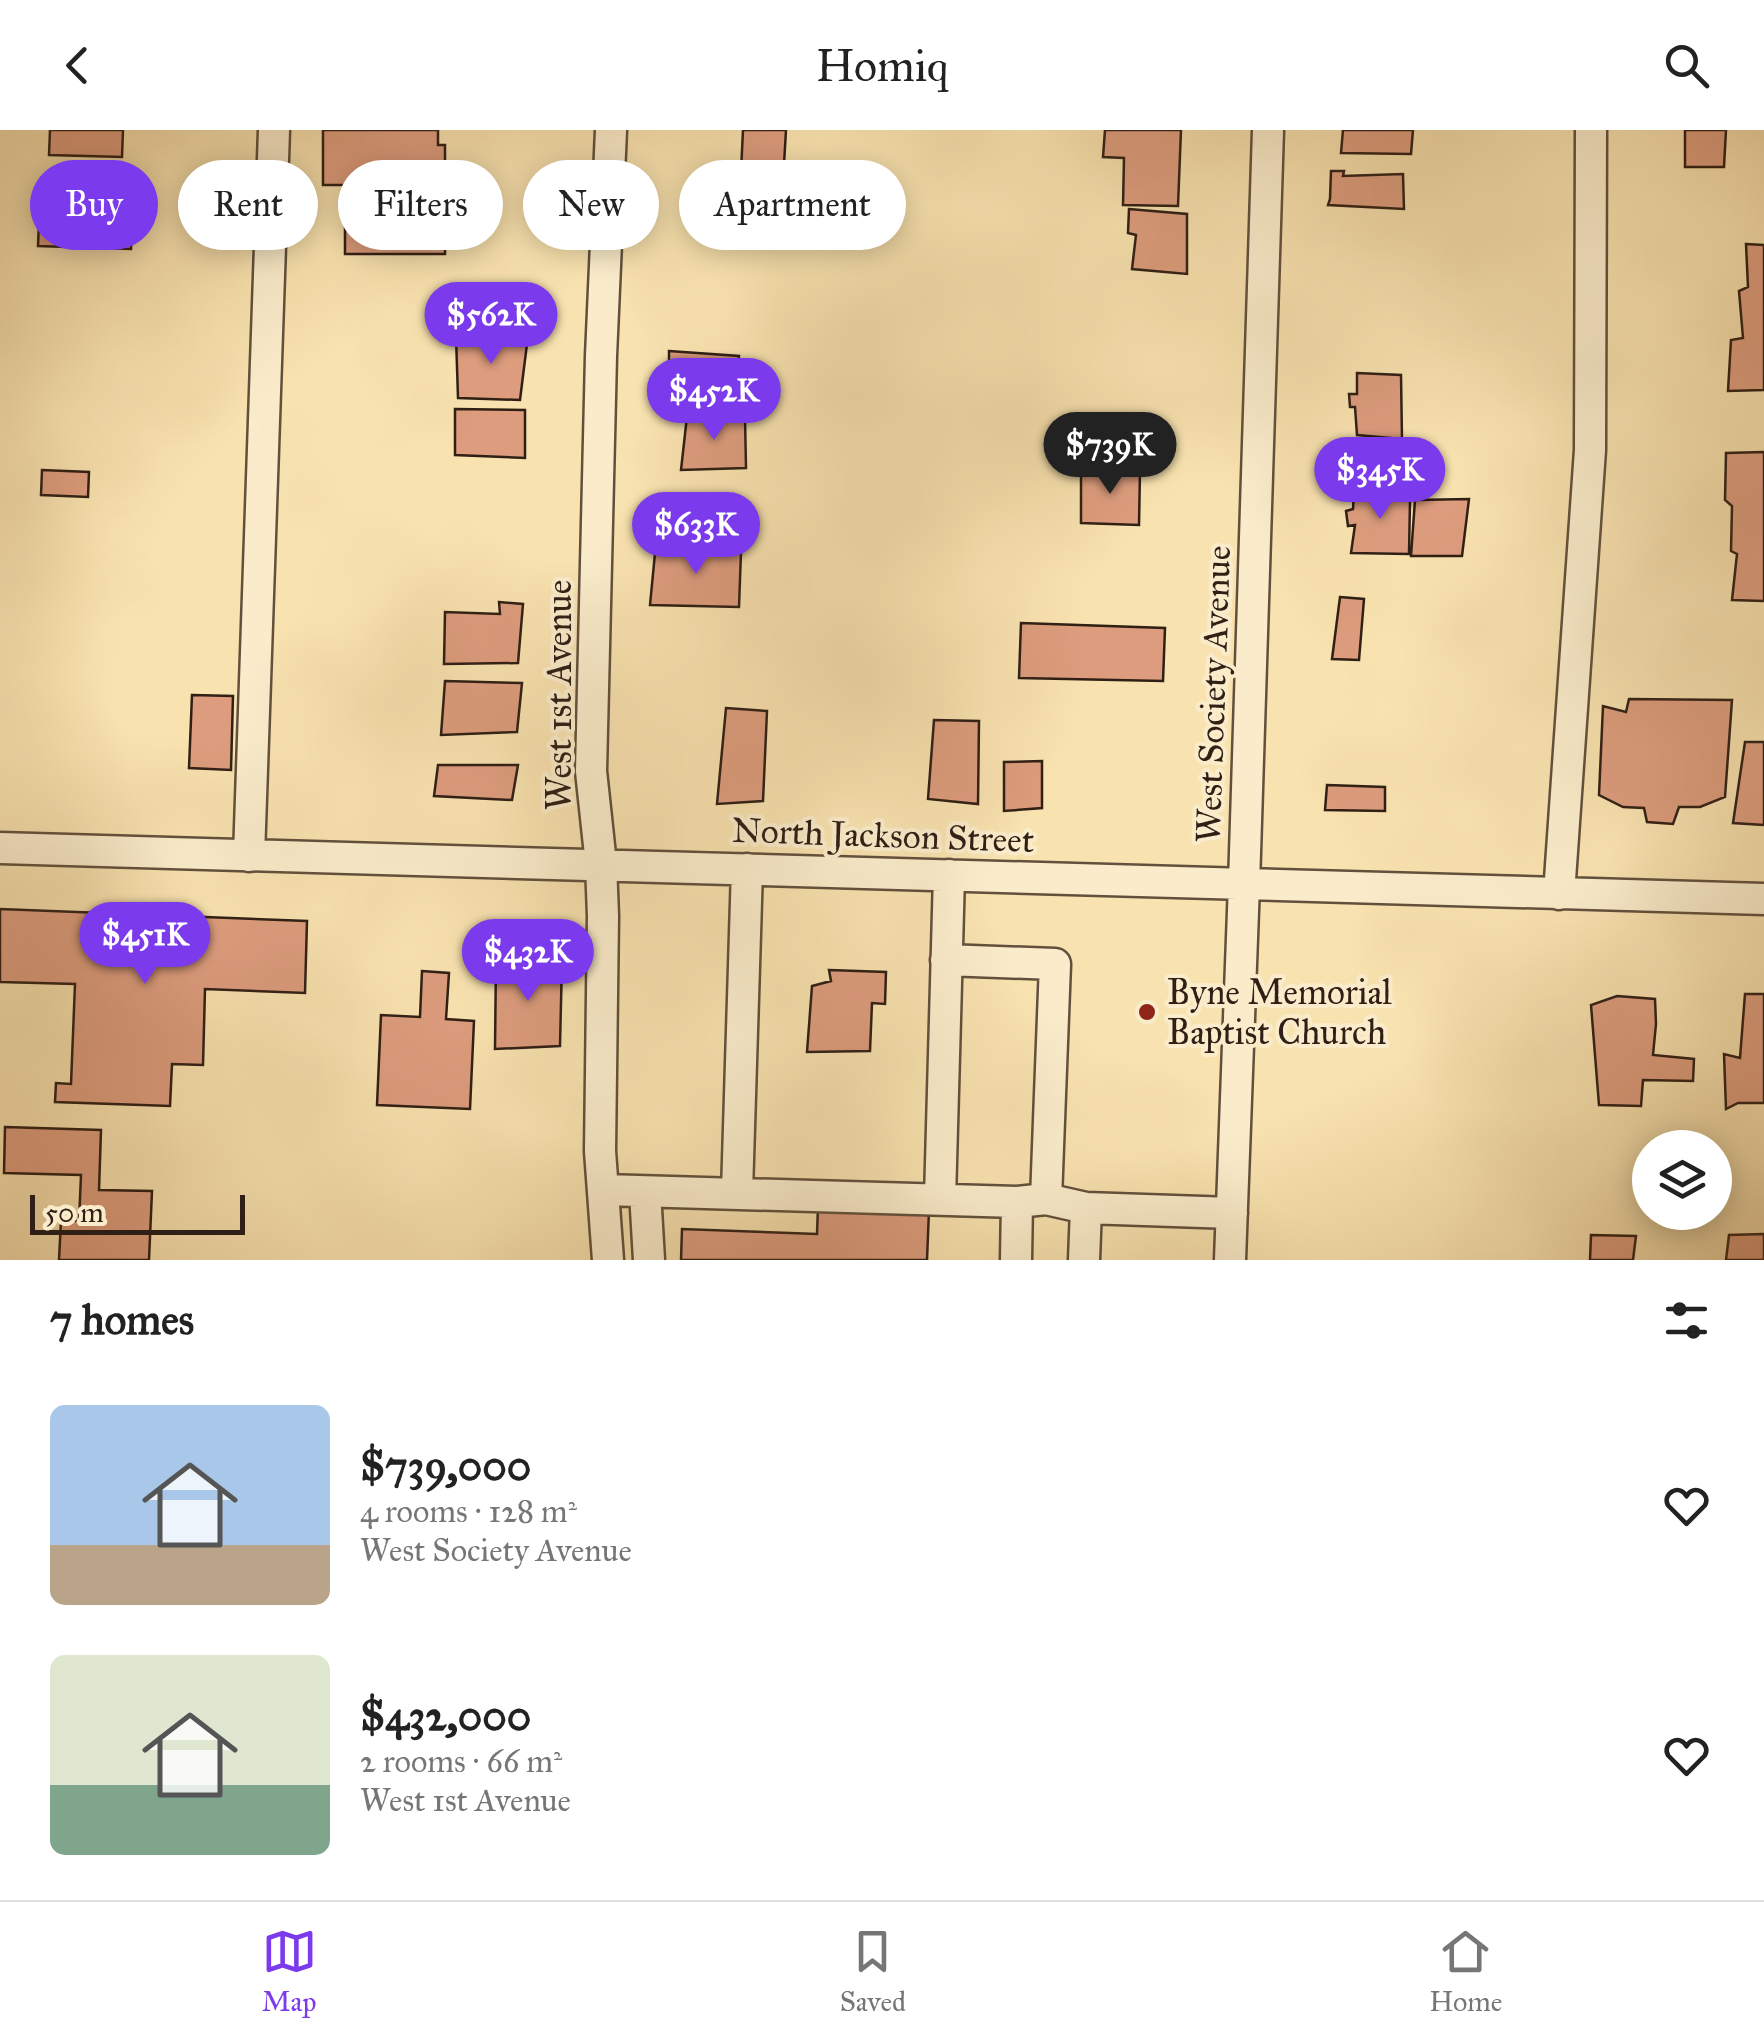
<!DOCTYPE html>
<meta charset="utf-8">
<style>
body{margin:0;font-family:"IM FELL Great Primer",serif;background:#f2f2f2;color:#222;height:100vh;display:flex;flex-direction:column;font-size:38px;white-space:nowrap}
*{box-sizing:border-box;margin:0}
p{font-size:32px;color:#767676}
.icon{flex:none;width:55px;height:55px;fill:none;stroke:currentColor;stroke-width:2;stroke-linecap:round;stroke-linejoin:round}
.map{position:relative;height:1130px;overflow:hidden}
.drawer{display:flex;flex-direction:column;background:#fff;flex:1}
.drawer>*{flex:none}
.guide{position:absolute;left:30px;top:30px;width:1000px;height:90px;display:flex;gap:20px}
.buttons{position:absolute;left:1632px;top:1000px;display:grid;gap:20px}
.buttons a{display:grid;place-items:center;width:100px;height:100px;border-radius:50%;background:#fff;box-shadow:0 5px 25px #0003;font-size:50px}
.scale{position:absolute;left:30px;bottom:25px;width:215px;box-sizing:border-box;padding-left:10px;border:5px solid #301f15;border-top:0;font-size:28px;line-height:35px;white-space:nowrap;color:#301f15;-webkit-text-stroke:8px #faeccb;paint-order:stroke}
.price{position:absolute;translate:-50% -85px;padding:0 22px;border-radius:35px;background:#7c3aed;color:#fff;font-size:32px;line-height:65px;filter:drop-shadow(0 2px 5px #0008)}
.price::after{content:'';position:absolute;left:50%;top:60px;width:30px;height:22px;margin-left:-15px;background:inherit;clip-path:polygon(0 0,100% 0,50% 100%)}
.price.active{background:#222;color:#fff}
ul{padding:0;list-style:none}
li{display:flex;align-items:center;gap:30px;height:250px;padding:0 50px}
li span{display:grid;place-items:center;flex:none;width:280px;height:200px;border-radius:15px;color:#555}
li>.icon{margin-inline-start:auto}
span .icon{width:120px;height:120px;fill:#fffc;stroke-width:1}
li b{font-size:42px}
h2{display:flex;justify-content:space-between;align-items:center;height:120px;padding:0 50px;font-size:42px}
.pill{padding:0 35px;border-radius:45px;background:#fff;box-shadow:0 5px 25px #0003;font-size:35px;line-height:90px}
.pill.active{background:#7c3aed;color:#fff}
header{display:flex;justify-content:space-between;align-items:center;height:130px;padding:0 50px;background:#fff;font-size:45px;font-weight:600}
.dock{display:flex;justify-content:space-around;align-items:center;height:140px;border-top:2px solid #e0e0e0;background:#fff;font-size:28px;color:#767676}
.dock a{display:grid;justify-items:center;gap:5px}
.dock .active{color:#7c3aed}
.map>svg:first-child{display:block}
.building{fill:#dc9c7d;stroke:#301f15;stroke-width:2.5}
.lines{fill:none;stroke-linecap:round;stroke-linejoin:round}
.minor-casing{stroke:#62503c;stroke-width:35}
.minor{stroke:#faeccb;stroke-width:30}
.poi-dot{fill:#8f2418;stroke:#faeccb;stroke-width:4}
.labels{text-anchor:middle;stroke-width:8;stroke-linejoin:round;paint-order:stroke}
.street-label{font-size:35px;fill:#301f15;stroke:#faeccb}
.poi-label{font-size:35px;fill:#301f15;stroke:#faeccb;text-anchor:start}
</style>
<header><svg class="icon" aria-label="back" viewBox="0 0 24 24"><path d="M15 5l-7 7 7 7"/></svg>Homiq<svg class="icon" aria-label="search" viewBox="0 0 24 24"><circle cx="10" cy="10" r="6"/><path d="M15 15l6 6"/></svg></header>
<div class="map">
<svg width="1764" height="1130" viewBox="0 0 1764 1130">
<rect width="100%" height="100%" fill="#f8e2af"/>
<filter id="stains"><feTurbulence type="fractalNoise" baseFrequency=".002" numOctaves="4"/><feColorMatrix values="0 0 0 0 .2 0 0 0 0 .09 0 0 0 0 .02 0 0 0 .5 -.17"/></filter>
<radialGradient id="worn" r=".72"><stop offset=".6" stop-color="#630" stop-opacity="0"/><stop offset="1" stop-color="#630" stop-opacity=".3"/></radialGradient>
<!-- building -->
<path class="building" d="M50,0H123L122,27L49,25Z
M323,0H438V15H445V124H345V55H323Z
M743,0H786L781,86L739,83Z
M1105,0H1181L1178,76L1123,75L1124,28L1103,27Z
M1343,0H1413L1411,24L1341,23Z
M1685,0H1726L1724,37H1685Z
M1331,41H1344L1343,46L1403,44L1404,79L1328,75L1330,69Z
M40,68L133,71L131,119L38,116Z
M1129,79L1187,84V144L1132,139L1136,105L1128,103Z
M1746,114L1764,115V260L1728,261L1731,210L1743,208L1739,161L1748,157Z
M456,206H528L520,270L458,268Z
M669,221L739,226L736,259L669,257Z
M1357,243L1401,245L1402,309L1357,305L1355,277H1350L1349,264H1357Z
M455,279L525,280V328L455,325Z
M687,286L745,287L746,338L681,340Z
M1764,322V471L1732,470L1737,424L1731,421L1732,376L1725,370L1726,323Z
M42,340L89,342L88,367L41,365Z
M1081,341H1140L1139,395L1081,393Z
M1354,360L1403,361V368L1410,371L1409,424L1351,423L1355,395L1348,396L1346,381L1353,379Z
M1469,369L1462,426H1411L1415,370Z
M656,413L741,422L739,477L650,475Z
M1340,467L1364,469L1359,530L1332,529Z
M499,472L523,474L518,533L444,534L445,482L500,484Z
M1021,493L1165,498L1163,551L1019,548Z
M445,551L522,553L517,602L441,605Z
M192,565L233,566L231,640L189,638Z
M1629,569L1732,570L1725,667L1700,677H1679L1673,694L1647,692L1644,678L1623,677L1599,665L1603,576L1626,582Z
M726,578L767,581L763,671L717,674Z
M934,590L979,591L978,674L928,669Z
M1745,612H1764V695L1733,693Z
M1042,631V678L1004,681V632Z
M438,635H518L512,670L434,666Z
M1327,655L1385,657V681L1325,680Z
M0,779L307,791L305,863L205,859L203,935L172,934L170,976L55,972L56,953L71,954L75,854L0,852Z
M562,830L560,916L495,919L496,831Z
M829,840L886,842L885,874L872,873L870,921L807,922L812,856L831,851Z
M422,841L449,843L446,889L474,891L470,979L377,975L381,885L420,887Z
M1745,864H1764V973H1738L1726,979L1724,924L1740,928Z
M1617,866L1655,869L1656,894L1653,925L1694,929L1693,951L1643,950L1641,976L1599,975L1591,875Z
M5,997L101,1000L99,1060L152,1061L149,1130H59L61,1090L79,1091L81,1045L4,1043Z
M818,1076L929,1080L927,1130H681L682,1099L817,1104Z
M1764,1104V1130H1726L1729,1105Z
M1591,1105L1636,1106L1633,1130H1590Z"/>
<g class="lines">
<defs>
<path id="minor" d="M0,718L1764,769
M249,726L274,0
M1559,764L1590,320L1591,0
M946,830L1055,834L1046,1069
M604,1060L1017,1072L1046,1069L1086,1078L1232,1083
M645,1062L649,1130
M737,1062L747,739
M940,1069L949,745
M608,1130L600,1021L603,786L601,734L591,641L601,226L611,0
M1016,1130L1017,1072
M1084,1130L1086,1078
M1230,1130L1244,754L1268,0"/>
</defs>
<!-- minor casing -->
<use href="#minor" class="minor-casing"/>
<!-- minor -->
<use href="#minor" class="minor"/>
</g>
<!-- markers -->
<circle class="poi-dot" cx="1147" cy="882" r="10"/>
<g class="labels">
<!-- street labels -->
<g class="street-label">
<text transform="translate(1213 564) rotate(-88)" y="12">West Society Avenue</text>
<text transform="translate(559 565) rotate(-90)" y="12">West 1st Avenue</text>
<text transform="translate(883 705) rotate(2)" y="12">North Jackson Street</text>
</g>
<!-- poi labels -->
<g class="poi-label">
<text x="1167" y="874">Byne Memorial<tspan x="1167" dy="40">Baptist Church</tspan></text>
</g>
</g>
<rect width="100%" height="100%" filter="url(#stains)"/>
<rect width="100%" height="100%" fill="url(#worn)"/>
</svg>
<div class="buttons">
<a><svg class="icon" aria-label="layers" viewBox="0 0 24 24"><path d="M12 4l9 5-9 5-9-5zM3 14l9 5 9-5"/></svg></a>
</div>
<div class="scale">50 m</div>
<b class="price" style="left:491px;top:237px">$562K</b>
<b class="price" style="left:714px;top:313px">$452K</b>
<b class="price active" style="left:1110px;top:367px">$739K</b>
<b class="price" style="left:1380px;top:392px">$345K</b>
<b class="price" style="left:696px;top:447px">$633K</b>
<b class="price" style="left:145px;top:857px">$451K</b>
<b class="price" style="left:528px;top:874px">$432K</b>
<div class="guide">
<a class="pill active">Buy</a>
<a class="pill">Rent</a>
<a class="pill">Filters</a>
<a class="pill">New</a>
<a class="pill">Apartment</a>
</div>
</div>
<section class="drawer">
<h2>7 homes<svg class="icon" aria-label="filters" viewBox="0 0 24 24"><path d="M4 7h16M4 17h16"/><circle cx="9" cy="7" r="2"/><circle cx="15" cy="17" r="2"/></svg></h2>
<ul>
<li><span style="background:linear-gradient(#a9c7e8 70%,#b9a48a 0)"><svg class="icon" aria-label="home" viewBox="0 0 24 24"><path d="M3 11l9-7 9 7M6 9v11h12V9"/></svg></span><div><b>$739,000</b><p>4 rooms · 128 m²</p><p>West Society Avenue</p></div><svg class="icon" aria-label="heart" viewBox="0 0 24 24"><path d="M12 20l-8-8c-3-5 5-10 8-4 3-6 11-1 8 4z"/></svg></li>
<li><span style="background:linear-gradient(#dfe7d0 65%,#7fa58c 0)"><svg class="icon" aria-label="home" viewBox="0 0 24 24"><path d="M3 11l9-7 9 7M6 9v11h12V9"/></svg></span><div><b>$432,000</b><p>2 rooms · 66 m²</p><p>West 1st Avenue</p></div><svg class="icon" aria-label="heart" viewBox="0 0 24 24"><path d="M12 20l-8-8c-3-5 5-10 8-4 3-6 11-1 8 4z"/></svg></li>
</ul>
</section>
<nav class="dock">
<a class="active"><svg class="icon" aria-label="map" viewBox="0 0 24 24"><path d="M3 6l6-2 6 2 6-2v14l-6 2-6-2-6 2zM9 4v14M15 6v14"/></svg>Map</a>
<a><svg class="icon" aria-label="saved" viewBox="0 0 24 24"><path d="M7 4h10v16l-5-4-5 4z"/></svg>Saved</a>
<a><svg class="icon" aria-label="home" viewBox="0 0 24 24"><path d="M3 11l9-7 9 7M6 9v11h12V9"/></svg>Home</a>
</nav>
